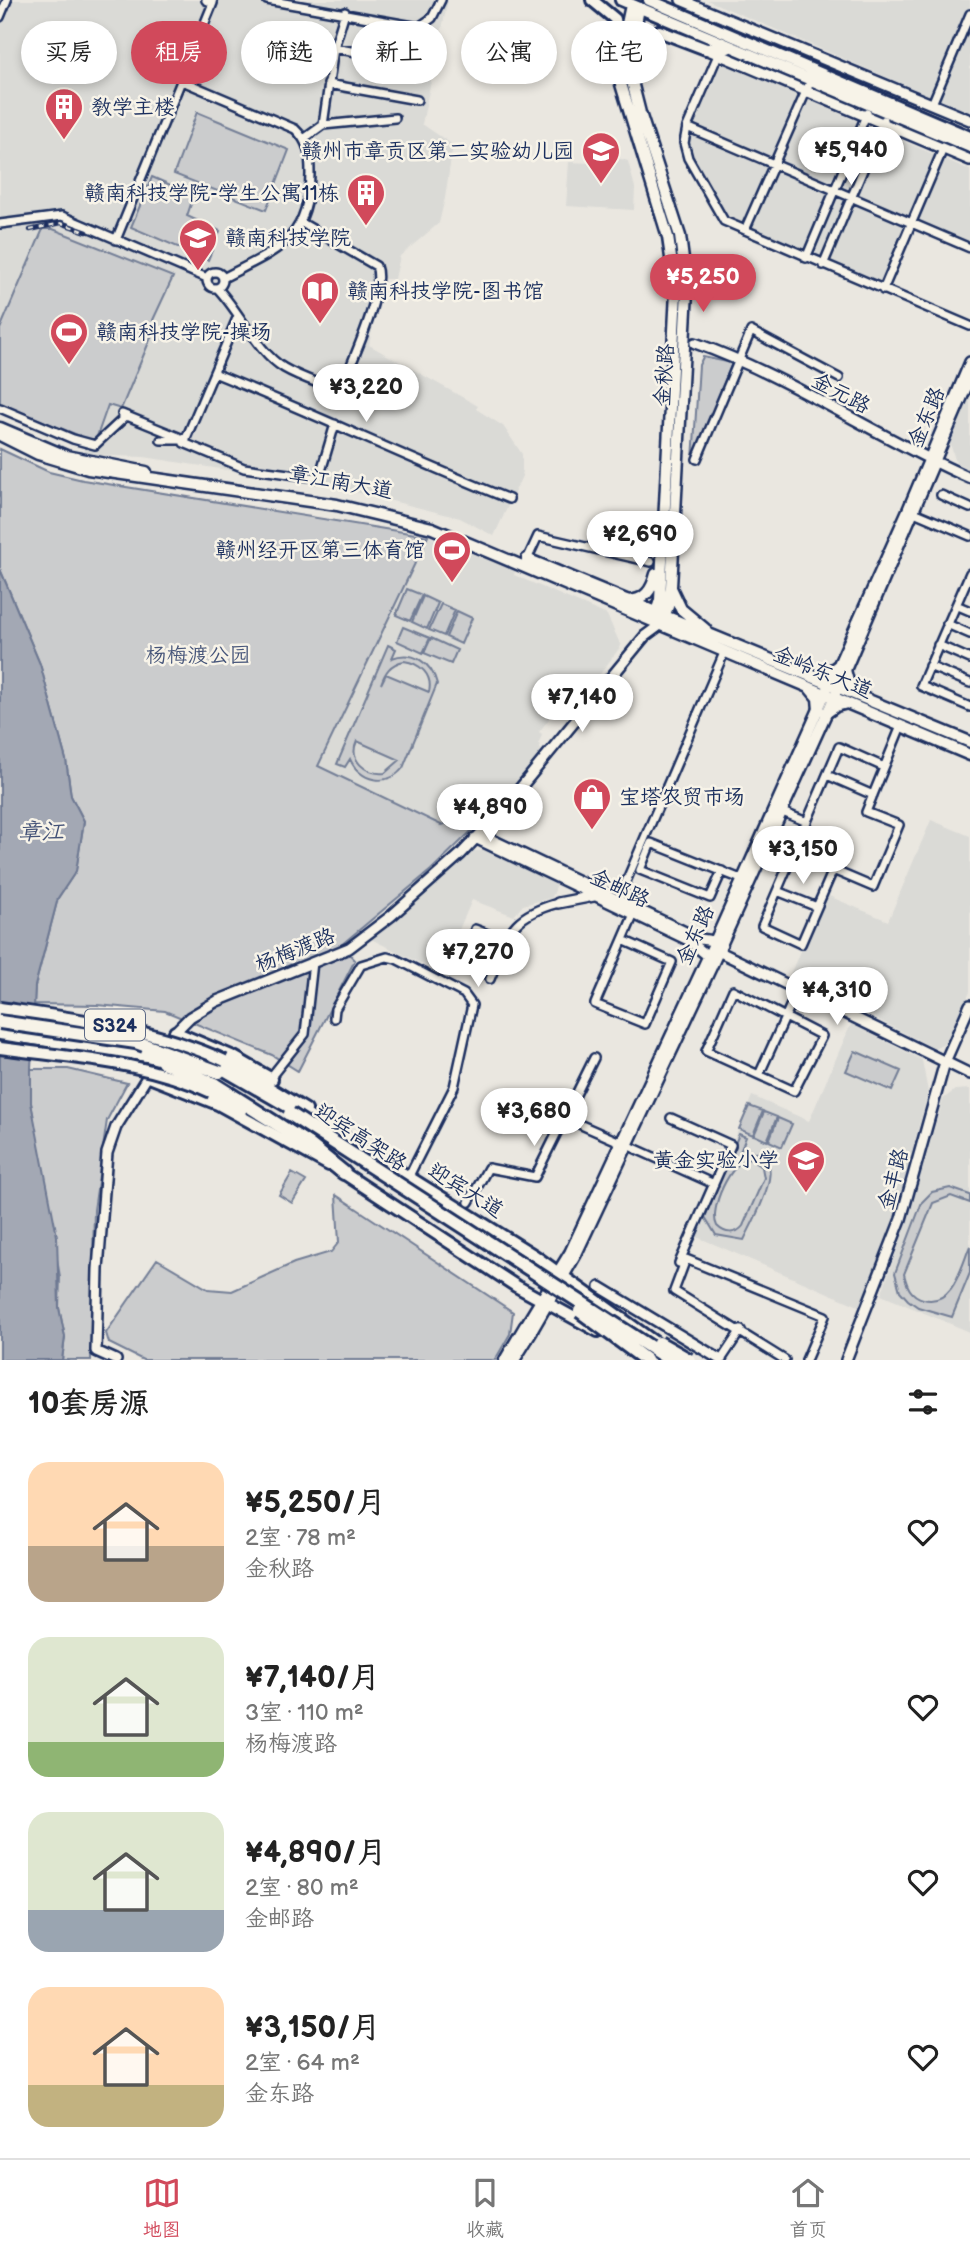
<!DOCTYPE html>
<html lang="zh">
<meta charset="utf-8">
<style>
body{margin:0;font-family:"Balsamiq Sans","LXGW WenKai TC",sans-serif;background:#f6f6f6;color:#222;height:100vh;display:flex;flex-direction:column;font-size:26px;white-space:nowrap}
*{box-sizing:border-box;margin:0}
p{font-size:23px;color:#767676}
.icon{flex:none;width:38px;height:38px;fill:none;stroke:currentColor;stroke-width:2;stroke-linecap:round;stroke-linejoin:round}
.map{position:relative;height:1360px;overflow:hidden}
.side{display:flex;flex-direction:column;background:#fff;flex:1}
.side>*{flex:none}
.top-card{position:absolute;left:21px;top:21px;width:929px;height:63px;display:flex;gap:14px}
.price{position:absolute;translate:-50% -60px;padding:0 16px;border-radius:24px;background:#fff;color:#222;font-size:23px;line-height:46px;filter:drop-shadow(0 2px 4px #0008)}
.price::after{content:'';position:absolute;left:50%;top:42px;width:21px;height:16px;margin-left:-10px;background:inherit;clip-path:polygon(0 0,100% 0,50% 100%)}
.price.current{background:#d1495b;color:#fff}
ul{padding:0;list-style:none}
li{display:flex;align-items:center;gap:21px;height:175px;padding:0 28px}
li span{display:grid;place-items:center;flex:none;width:196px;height:140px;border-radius:21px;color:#555}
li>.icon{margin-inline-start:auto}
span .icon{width:84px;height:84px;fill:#fffc;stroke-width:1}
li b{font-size:30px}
h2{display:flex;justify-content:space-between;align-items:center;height:84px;padding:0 28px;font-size:30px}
.pill{padding:0 24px;border-radius:32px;background:#fff;box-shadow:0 4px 10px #0003;font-size:24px;line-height:63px}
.pill.current{background:#d1495b;color:#fff}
.menu{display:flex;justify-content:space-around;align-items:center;height:98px;border-top:2px solid #e0e0e0;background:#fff;font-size:19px;color:#767676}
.menu a{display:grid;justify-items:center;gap:4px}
.menu .current{color:#d1495b}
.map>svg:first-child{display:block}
.built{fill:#dadad6}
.green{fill:#cbcccd;stroke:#737e96;stroke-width:2;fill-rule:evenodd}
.water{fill:#a3a8b4;stroke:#6d7892;stroke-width:2}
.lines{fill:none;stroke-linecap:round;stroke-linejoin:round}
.minor-casing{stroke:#1b2f5e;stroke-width:12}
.tertiary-casing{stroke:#1b2f5e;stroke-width:14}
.secondary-casing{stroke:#1b2f5e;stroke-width:15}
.primary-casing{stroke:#1b2f5e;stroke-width:16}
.trunk-casing{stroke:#1b2f5e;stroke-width:18}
.minor{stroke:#f7f3e8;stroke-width:7}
.tertiary{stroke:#f7f3e8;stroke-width:9}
.secondary{stroke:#f7f3e8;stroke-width:10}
.primary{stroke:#f7f3e8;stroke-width:10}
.trunk{stroke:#f7f3e8;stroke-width:12}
.rail-casing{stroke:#1b2f5e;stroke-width:4.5}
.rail{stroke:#f7f3e8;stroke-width:2;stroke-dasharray:5;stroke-linecap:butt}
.primary-bridge-casing{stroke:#1b2f5e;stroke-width:16;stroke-linecap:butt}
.trunk-bridge-casing{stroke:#1b2f5e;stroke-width:18;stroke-linecap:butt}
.primary-bridge{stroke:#f7f3e8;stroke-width:10}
.trunk-bridge{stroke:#f7f3e8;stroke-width:12}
.labels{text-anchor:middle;stroke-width:5;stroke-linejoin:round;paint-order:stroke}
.shield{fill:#f7f3e8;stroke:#5d6a87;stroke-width:2}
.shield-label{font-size:19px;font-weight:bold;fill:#1b2f5e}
.poi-label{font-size:21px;fill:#1b2f5e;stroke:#f7f3e8;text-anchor:start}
.street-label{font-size:21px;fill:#1b2f5e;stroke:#f7f3e8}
.park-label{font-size:21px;fill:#47567a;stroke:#f7f3e8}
.water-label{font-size:23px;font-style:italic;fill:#445378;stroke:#f7f3e8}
</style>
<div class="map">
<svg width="970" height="1360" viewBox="0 0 970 1360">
<rect width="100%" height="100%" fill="#eae7e0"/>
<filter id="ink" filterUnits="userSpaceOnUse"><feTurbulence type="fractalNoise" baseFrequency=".0143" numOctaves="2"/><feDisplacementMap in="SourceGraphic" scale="14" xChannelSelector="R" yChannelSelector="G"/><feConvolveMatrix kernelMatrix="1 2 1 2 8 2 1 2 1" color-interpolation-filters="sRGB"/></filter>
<g filter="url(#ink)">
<!-- built -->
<path class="built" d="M0,0H448L422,124L453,145L445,198L439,223L400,256L395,279H383L369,345L478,406L476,409L503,426L522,454V476L494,536L460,518L336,487L144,457L84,455L85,446L0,410Z
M707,0H970V113Z
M712,58L970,170V244L916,221L883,293L723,226L678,143Z
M603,154L628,161L635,188L634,210L566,206L569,162L591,163Z
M970,397V469L956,463L950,443Z
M428,536L515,571L514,575L607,615L621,646L582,698L577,695L558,712L555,711L539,732L542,734L539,743L541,754L489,814L441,825L317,766Z
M931,820L970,836V992L948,1043L934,1048L790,975L824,894L888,921Z
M491,850L553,881L556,886L554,893L551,898L523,905L514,916L472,900L440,973L371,939L474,851Z
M851,1024L922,1060L928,1092L893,1224L861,1307L695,1236L752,1096L809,1121Z
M970,1089V1332L881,1295L906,1225L943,1099L955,1090Z"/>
<!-- green -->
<path class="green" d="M197,112L289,150L266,210L174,174Z
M152,177L194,195L187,216L220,231L208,260L131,227Z
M43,229H53L173,277L153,320L157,323L121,409L108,405L95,442L0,404V329Z
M703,357L732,363L693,460L699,365Z
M0,449L49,472L83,480L428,536L318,766L441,825L489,814L431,870L341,945L355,960L298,1071L272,1055L165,1011L97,1005L34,1004L35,986L58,898L76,871L84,821L71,796L66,760L40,664L0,569Z
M407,589L422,595L410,621L396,615Z
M423,596L438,603L427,629L412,622Z
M441,604L455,610L444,636L429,630Z
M457,611L472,618L461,644L446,637Z
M403,627L430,638L423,653L397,641Z
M431,638L457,650L451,664L424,653Z
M388,645L396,649L392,658C413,650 432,663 437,684L403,768C387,788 359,781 350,759L345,767L337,764ZM404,661C420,663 433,675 429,692L386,674L381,684C385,672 390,664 404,661ZM357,741L400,760L385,773C366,775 348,760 357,741Z
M855,1051L901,1071L892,1091L846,1071Z
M31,1069H68L127,1083L107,1120L94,1210L91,1360H62L65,1337L59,1308L60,1277L31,1103Z
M749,1106L763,1111L753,1135L739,1129Z
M764,1112L777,1117L767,1141L754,1135Z
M778,1118L792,1124L782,1147L769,1141Z
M739,1134L746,1137L740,1152C798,1145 755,1217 744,1240L716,1235L705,1217ZM750,1158L762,1167L764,1178L743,1226C736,1235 725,1234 717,1226C708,1210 731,1160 750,1158Z
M292,1173L306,1181L292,1203L279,1195Z
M950,1188L970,1195V1203L951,1196L933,1203L904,1274C907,1286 910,1295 923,1299C953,1307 961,1267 970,1246V1273L952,1317L918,1307L908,1300L900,1291L895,1273L922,1202L932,1192Z
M336,1195L513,1312L510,1334L495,1360H143L109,1343L106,1333L157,1259L208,1289L232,1291L294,1263L331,1252L339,1242Z"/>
<!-- water -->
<path class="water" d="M0,569L40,664L66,760L71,796L84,821L76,871L58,898L35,986L31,1069V1103L57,1236L59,1308L65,1337L62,1360H0Z"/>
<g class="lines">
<defs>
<path id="minor" d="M267,0L419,27L432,18L441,0
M0,17L7,0
M334,48L423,64
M718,55L687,127L970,248
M180,80L295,129C309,142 310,155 310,174C309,242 276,250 223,278
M328,84L417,100
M932,104L970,14
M323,125L395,118
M687,127L684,143L688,158L724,221L970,326
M305,138L323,125L334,48L345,12
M0,224L62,216L207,278
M745,230L811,80
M116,240L213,3L206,0
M806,258L867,113
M823,265L884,120
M207 280a8 8 0 1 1 16 0a8 8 0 1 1-16 0Z
M217,288C238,309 258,353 284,368C301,378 322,384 340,392C350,365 386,291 376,266L302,223
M883,290L943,149
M237,318L184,443L244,468L319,478L335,424
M214,373C313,413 409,459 509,499
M0,408L73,439L95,445L125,417
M122,414L186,440
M161,440H182
M697,459L751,331L839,378
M941,495L970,508
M914,512L970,536
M525,564L538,536L651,562
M970,573L921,686L970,707
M956,605L970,611
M947,624L970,634
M938,645L970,659
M929,666L970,683
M884,767L839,747L762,926L801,944L833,870L873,887L899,825L866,812L901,726
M827,775L873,795
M780,811L807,822
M794,853L833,870
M722,871L710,898L640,870L651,843L741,879
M777,891L817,907
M616,905L724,653
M475,929L506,941
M623,940L672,962L645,1024L595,1004L634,914
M490,979C509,935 507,917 558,903
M733,990L822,1036L794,1091L706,1051Z
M334,1018L335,1009L361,965L387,957L396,959L464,994L472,1005L454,1087L409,1176
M274,1073L305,1034L313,962
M759,1075L798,989
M522,1099L620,1142
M671,1118L731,1145L679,1263
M627,1145L714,1184
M469,1202L488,1168L535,1177L594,1058
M721,1360L741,1330
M785,1360L674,1291L686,1259L825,1316L806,1360"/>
<path id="tertiary" d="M681,0L970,120
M706,49L970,160
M695,343C791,377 876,437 970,478
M480,834L700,939L714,941
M475,838L688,940L708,956
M558,903L594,896
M718,951L970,1074
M600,1287L721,1360
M525,1326L570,1252L708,956L908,509L970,362
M532,1331L576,1255L711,968L834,697L970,379
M116,1360L96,1351L98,1269L107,1153L116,1127L175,1032L190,1017L217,1001L349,948L391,916L461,854L498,815L645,636L660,625
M846,1360L901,1219L945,1062L970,1005"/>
<path id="secondary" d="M631,5L617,71L668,237L676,292L660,600L654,618
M639,8L628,66L640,113L680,236L687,291L671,587L669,604L662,622
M0,428L66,456L146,472
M0,435L38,454L88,469L337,505L432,528L970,755
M527,559L970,742
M671,588L681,609L705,629
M627,601C645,601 652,590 656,574
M845,670L849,685L855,693
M815,676L826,674L839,665
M809,687L818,698L819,710
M826,713L836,706L847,703
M505,1360L525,1326
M514,1360L532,1331"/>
<path id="primary" d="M592,0L615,19L620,49
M621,0L970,147
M649,0L970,137
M628,58L640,39L659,31L706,49L728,48
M175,1032L234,1057L272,1079
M225,1061L306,1110
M147,1076L218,1104L329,1165
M211,1092L242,1109
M348,1139L535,1256L664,1349
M339,1170L516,1286L598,1331"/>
<path id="trunk" d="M0,1033L147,1055
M221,1067L353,1143
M214,1084L307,1143L344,1173"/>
</defs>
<!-- minor casing -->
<use href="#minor" class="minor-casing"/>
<!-- tertiary casing -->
<use href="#tertiary" class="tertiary-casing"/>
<!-- secondary casing -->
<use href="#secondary" class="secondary-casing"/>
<!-- primary casing -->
<use href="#primary" class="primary-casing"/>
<!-- trunk casing -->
<use href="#trunk" class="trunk-casing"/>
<!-- minor -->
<use href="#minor" class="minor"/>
<!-- tertiary -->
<use href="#tertiary" class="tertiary"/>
<!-- secondary -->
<use href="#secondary" class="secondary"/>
<!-- primary -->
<use href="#primary" class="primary"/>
<!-- trunk -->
<use href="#trunk" class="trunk"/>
<defs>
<path id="rail" d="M30,230L61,223L87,232"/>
</defs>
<!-- rail casing -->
<use href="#rail" class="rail-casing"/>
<!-- rail -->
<use href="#rail" class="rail"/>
<defs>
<path id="primary-bridge" d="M0,1008C77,1019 153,1028 225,1061
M0,1048C72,1058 145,1061 211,1092"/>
<path id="trunk-bridge" d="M0,1022L136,1042L219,1072
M147,1055L173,1062
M163,1062L214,1084
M290,1114L670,1360
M580,1311L646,1360
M659,1343L689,1360"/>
</defs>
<!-- primary-bridge casing -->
<use href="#primary-bridge" class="primary-bridge-casing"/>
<!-- trunk-bridge casing -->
<use href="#trunk-bridge" class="trunk-bridge-casing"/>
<!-- primary-bridge -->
<use href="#primary-bridge" class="primary-bridge"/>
<!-- trunk-bridge -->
<use href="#trunk-bridge" class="trunk-bridge"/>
</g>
</g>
<!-- icons -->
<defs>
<symbol id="building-pin" viewBox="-11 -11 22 30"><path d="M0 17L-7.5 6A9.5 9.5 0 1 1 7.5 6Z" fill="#d1495b" stroke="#f7f3e8"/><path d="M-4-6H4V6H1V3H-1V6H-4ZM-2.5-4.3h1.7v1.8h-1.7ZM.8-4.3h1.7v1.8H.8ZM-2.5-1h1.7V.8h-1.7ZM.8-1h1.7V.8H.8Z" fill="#fff"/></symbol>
<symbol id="school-pin" viewBox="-11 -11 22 30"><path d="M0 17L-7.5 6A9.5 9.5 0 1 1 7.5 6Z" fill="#d1495b" stroke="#f7f3e8"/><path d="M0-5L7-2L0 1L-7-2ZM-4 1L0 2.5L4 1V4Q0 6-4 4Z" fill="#fff"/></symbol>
<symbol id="university-pin" viewBox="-11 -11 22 30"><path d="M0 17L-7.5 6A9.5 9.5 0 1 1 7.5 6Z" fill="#d1495b" stroke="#f7f3e8"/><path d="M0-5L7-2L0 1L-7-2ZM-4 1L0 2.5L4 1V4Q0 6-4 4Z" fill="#fff"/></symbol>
<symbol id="library-pin" viewBox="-11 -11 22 30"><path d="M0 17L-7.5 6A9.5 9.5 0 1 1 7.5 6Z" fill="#d1495b" stroke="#f7f3e8"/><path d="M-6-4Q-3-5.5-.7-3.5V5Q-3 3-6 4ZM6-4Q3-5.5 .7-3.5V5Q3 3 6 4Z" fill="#fff"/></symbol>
<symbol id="stadium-pin" viewBox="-11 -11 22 30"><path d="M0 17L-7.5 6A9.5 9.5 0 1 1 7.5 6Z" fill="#d1495b" stroke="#f7f3e8"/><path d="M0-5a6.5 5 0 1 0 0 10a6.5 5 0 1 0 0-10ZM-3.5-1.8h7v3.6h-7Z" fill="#fff"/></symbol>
<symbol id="shop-pin" viewBox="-11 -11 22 30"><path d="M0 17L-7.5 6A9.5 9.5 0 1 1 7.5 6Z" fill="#d1495b" stroke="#f7f3e8"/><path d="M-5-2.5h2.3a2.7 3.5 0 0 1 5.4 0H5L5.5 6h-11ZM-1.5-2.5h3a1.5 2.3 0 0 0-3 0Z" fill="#fff"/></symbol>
</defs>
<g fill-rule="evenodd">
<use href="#building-pin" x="42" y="85" width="44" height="60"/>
<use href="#school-pin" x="579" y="129" width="44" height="60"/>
<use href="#building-pin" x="344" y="171" width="44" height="60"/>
<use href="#university-pin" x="176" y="216" width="44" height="60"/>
<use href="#library-pin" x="298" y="269" width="44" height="60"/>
<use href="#stadium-pin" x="47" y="310" width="44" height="60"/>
<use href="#stadium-pin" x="430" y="528" width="44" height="60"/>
<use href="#shop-pin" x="570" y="775" width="44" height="60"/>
<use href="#school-pin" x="784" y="1138" width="44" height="60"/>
</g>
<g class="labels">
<!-- shield labels -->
<rect class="shield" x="85" y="1009.5" width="60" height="31" rx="5"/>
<g class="shield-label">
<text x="115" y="1032">S324</text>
</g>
<!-- poi labels -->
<g class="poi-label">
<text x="91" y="114">教学主楼</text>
<text x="574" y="158" text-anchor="end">赣州市章贡区第二实验幼儿园</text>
<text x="339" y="200" text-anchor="end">赣南科技学院-学生公寓11栋</text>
<text x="225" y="245">赣南科技学院</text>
<text x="347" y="298">赣南科技学院-图书馆</text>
<text x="96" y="339">赣南科技学院-操场</text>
<text x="425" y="557" text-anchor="end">赣州经开区第三体育馆</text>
<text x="619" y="804">宝塔农贸市场</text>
<text x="779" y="1167" text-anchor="end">黄金实验小学</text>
</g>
<!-- street labels -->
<g class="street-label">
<text transform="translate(664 375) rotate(-86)" y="7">金秋路</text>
<text transform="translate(841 393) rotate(28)" y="7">金元路</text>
<text transform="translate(926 417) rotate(-67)" y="7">金东路</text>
<text transform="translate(341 482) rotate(10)" y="7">章江南大道</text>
<text transform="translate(823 672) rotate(22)" y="7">金岭东大道</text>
<text transform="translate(620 888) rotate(25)" y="7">金邮路</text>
<text transform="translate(695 935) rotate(-66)" y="7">金东路</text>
<text transform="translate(295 950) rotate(-22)" y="7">杨梅渡路</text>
<text transform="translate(361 1137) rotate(33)" y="7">迎宾高架路</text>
<text transform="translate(893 1179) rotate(-75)" y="7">金丰路</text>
<text transform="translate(466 1190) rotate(32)" y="7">迎宾大道</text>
</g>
<!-- park labels -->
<g class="park-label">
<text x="198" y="662">杨梅渡公园</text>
</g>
<!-- water labels -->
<g class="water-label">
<text x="41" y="839">章江</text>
</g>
</g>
</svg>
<b class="price" style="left:851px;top:187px">¥5,940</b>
<b class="price current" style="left:703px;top:314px">¥5,250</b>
<b class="price" style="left:366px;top:424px">¥3,220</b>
<b class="price" style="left:640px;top:571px">¥2,690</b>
<b class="price" style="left:582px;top:734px">¥7,140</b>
<b class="price" style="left:490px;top:844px">¥4,890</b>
<b class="price" style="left:803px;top:886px">¥3,150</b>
<b class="price" style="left:478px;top:989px">¥7,270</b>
<b class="price" style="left:837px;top:1027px">¥4,310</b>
<b class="price" style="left:534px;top:1148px">¥3,680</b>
<div class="top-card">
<a class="pill">买房</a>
<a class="pill current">租房</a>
<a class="pill">筛选</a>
<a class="pill">新上</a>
<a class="pill">公寓</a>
<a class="pill">住宅</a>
</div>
</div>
<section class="side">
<h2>10套房源<svg class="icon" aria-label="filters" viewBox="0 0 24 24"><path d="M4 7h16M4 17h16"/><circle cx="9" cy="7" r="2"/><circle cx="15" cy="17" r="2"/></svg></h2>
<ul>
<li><span style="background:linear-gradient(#ffd9b3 60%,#b9a48a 0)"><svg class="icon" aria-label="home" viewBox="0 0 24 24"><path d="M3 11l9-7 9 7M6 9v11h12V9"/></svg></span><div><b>¥5,250/月</b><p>2室 · 78 m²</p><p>金秋路</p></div><svg class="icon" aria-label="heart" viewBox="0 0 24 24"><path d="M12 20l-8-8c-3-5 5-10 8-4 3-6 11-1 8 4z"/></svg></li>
<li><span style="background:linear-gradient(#dfe7d0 75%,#8fb573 0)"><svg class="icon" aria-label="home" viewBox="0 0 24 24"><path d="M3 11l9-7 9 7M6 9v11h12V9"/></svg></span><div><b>¥7,140/月</b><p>3室 · 110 m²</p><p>杨梅渡路</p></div><svg class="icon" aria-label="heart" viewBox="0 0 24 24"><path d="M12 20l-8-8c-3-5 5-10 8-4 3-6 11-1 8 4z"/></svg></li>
<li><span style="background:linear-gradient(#dfe7d0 70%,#9aa5b1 0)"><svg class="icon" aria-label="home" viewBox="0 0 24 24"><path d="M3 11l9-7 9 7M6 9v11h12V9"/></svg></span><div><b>¥4,890/月</b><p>2室 · 80 m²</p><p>金邮路</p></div><svg class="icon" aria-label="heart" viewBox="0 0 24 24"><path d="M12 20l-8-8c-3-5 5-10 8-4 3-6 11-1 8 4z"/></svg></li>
<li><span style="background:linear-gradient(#ffd9b3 70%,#c2b280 0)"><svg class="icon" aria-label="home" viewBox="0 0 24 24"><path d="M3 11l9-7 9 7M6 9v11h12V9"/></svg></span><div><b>¥3,150/月</b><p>2室 · 64 m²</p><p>金东路</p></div><svg class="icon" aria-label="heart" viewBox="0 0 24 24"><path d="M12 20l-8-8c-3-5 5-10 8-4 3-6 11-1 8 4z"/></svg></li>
</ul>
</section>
<nav class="menu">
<a class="current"><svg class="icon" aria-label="map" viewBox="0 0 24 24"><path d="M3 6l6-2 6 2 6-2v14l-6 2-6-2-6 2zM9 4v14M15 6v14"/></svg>地图</a>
<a><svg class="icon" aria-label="saved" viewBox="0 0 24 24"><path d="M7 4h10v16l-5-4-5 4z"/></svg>收藏</a>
<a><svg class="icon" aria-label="home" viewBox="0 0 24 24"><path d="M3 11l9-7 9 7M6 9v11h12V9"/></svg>首页</a>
</nav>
